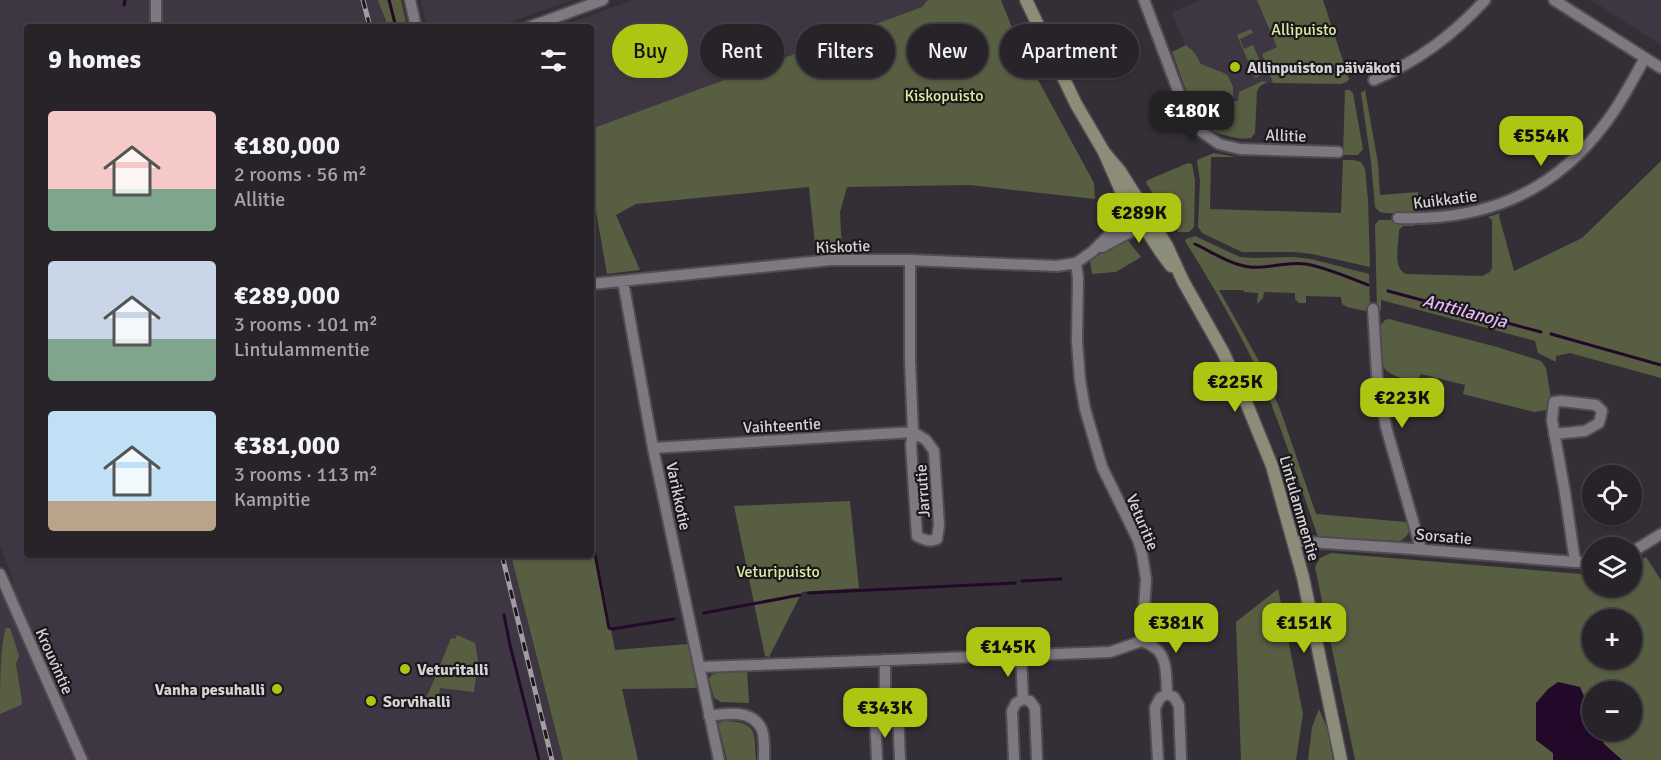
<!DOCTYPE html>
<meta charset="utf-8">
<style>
body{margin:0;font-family:Signika,sans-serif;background:#2f2b30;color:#f1f3f6;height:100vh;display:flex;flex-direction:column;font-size:22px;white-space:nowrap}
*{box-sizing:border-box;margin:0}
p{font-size:20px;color:#a4a4a8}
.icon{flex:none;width:33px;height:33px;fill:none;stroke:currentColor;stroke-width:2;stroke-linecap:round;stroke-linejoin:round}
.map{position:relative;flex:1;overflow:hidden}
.drawer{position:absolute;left:24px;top:24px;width:570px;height:534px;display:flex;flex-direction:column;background:#272328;border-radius:6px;box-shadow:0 2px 4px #0004,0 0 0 2px #434045}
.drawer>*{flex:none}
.banner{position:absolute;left:612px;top:24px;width:570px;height:54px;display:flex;gap:12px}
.fabs{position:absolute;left:1582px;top:465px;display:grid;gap:12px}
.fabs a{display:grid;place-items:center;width:60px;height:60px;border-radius:50%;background:#272328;box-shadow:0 2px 4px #0004,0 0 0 2px #434045;font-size:30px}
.price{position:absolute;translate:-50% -51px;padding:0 14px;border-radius:12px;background:#acc613;color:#111;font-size:20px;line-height:39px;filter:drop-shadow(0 2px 3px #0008)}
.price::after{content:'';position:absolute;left:50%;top:36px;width:18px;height:14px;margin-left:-9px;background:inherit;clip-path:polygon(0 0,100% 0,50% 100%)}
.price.selected{background:#222;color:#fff}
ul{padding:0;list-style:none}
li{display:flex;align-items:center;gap:18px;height:150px;padding:0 24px}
li span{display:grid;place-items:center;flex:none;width:168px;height:120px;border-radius:6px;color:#555}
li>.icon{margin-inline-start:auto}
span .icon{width:72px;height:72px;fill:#fffc;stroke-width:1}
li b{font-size:26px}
h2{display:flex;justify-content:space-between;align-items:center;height:72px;padding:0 24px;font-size:26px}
.pill{padding:0 21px;border-radius:27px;background:#272328;box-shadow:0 2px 4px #0004,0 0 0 2px #434045;font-size:21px;line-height:54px}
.pill.selected{background:#acc613;color:#111}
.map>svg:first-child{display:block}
.built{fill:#3f3643}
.green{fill:#585e42;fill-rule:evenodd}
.water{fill:#22092a}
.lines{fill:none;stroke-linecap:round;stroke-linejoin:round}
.stream{stroke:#22092a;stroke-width:3}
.street-casing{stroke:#504c52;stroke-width:14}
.secondary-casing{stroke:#504c52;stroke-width:15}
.street{stroke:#7e7880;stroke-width:10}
.secondary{stroke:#8c8d78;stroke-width:12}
.rail-casing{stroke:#a19da2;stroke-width:5}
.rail{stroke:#1b181c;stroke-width:3;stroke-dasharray:9;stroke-linecap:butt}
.poi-dot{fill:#acc613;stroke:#1b181c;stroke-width:2}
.labels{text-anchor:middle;stroke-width:4.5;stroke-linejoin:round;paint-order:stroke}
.park-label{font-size:16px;fill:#dbeda0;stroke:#1b181c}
.poi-label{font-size:16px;font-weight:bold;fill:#d6d3d7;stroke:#1b181c;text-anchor:start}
.street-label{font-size:16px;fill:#d6d3d7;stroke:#1b181c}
.water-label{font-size:18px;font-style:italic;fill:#e4b6f6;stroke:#1b181c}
</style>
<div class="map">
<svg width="1661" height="760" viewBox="0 0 1661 760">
<rect width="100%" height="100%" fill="#342f36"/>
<!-- built -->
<path class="built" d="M0,0H380L386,27H27V555H514L564,760H0V587L14,583L0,546Z
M420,0H572L495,27H428Z
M633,0H928L922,7L591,129V27H558Z
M1201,0H1263L1299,83H1267L1260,86L1256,95L1255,133L1251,138L1241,139L1223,135L1210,129L1205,124L1191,101L1172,52L1185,45L1172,12Z
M1591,0H1661V45L1650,38Z"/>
<!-- green -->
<path class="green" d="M378,0H401L407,27H388Z
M928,0H1001L1018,43L1094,183L1095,199L970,185L847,187L840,212L842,252L816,254L809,187L636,204L616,215L640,270L607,274L596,211L591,212V129L922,7Z
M1257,0H1323L1349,79L1347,82L1341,84L1273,83L1262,54L1277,47Z
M1251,29L1253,33L1240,39L1244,49L1253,45L1264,70L1263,74L1255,78L1237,35Z
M1186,45L1194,52L1201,64L1224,73L1228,76L1233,87V101H1238L1239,92L1263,81L1267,82L1260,86L1257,91L1255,133L1251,138C1244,139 1239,138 1232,137C1225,135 1216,134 1210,129C1191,114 1181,74 1172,52Z
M1345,90H1350L1353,93L1363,149L1358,155H1343Z
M1365,90L1378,163L1380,195L1418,192V205L1413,214L1385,213L1380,212L1375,207L1371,162L1361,93Z
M1214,153L1236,157H1211L1210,209L1341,213L1343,160H1353L1361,162L1365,169L1368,200L1370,267L1312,254L1294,252H1242L1202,233L1198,227L1200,180L1197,161L1199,159Z
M1661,161V378L1570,353L1556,356V361H1554L1538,353L1535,341L1381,300V311L1377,309L1375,225L1379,220H1411L1414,226H1403L1399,230C1399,243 1392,268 1406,274L1482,276L1490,272L1492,268V220L1488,217L1500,213L1499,216L1514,271L1582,238Z
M1188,163L1192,164L1195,181L1194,227L1189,232H1178L1146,183L1148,180Z
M1195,236L1240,257L1254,258L1294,257L1311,259L1369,274L1370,309L1365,311L1347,307L1342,304L1341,297L1306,296V303H1299L1295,299V293L1264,292L1263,298L1257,304L1258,293L1244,292L1243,290H1219L1260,363L1280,409L1316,514L1406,522L1410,523C1411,531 1407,537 1400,541L1318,537C1298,480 1280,421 1255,365C1234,322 1210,281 1185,241L1186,239Z
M1125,237L1141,257L1116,272L1092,274L1090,261Z
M1389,319L1497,347L1541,361L1546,368L1551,399L1546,410L1534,412L1463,394L1465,385L1421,374L1417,382C1404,378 1386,377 1381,362L1379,327L1385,320Z
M850,501L859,588L802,592L769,657L765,656L734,506Z
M591,527L615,650L688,644L698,688L622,689L638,760H563L511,555H591Z
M1331,553L1593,575V586H1632V564L1646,557L1661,580V760H1622L1604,744L1598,731L1632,730V692H1593V718L1580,687L1536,740L1553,753V760H1355L1315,567L1320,558ZM1593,620H1632V658H1593Z
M1278,589L1303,714L1296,760H1241L1236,622Z
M6,628H10L19,656L16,664L22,702L21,705L0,714C0,695 0,643 6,628Z
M457,635L475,643L478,660L474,692L440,688L439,697L422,706L432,685L451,638L455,639Z
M747,671L749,703L721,702L714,698L709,679L711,675L720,672Z
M1319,709L1328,730L1333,760H1308L1312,727Z
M724,721C758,722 754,731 756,760H727L718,723Z"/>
<!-- water -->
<path class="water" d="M1558,682L1580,687L1593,718V730L1598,731L1604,744L1622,760H1553V753L1536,740V703L1548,689Z"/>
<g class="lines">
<!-- stream -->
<path class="stream" d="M389,0L396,27
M124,5L125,0
M1195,244C1212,252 1231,265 1250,267C1269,269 1287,261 1306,264C1327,268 1348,277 1368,285
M1388,291L1541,332
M1551,334L1661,365
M591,533L609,628L612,629L674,619
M1022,581L1061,579
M808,593L1015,583
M704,613L800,595
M504,615L510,645L539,760"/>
<defs>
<path id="street" d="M156,0V27
M410,0L416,27
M1144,0L1188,117L1202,132L1219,144L1240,149L1338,152
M1554,0L1661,68
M529,27L603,0
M1374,80C1418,61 1452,36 1485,0
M1398,218C1483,221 1552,194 1604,125C1620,105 1632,81 1645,58
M1102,247L1149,222
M910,260V360L913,432L911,445L917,536C924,540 929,542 937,539L939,525L934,451L926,440L913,432
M1076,263L1078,278L1077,341L1080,380L1085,409L1102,467L1138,540L1142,554L1146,579L1142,641
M623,281L653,448L719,760
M591,284L831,260H910L1057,266L1076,263L1093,251L1122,222L1143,210
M1373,309L1377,375L1386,427L1421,549
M1554,434L1585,431L1599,423L1602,411L1596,405L1561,401L1554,402L1552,420L1565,493L1575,562
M653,448L913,432
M1293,541L1400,548L1575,562H1593
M1632,552L1661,534
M0,574L82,760
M1142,641C1146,643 1152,645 1155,648C1168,657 1166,679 1167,694
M1021,655L1023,699
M885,660V705
M700,667L1110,652L1142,641
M1167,694L1174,697L1179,706L1181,760
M1023,699L1030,701L1035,708L1037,760
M885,705L892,708L898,712L900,760
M709,716C727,713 753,709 762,730C765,739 764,751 764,760
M877,760L875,714L879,708L885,705
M1014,760L1012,711L1016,703L1023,699
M1158,760L1155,708L1160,698L1167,694"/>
<path id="secondary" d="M1026,0L1076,104L1104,152L1122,193L1160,251L1171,266
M1104,152L1120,171L1167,246L1183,281L1223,352L1246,402L1272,466L1303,577L1341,760"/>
</defs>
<!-- street casing -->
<use href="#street" class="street-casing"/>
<!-- secondary casing -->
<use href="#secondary" class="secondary-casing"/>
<!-- street -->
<use href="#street" class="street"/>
<!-- secondary -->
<use href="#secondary" class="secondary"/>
<defs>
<path id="rail" d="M363,0L370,27
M502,555L552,760"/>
</defs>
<!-- rail casing -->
<use href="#rail" class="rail-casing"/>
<!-- rail -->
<use href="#rail" class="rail"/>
</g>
<!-- markers -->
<g class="poi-dot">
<circle cx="1235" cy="67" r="6"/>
<circle cx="405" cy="669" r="6"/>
<circle cx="277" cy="689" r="6"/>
<circle cx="371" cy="701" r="6"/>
</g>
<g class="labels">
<!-- park labels -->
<g class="park-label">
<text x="1304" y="35">Allipuisto</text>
<text x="944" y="101">Kiskopuisto</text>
<text x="778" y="577">Veturipuisto</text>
</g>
<!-- poi labels -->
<g class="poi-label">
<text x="1247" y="73">Allinpuiston päiväkoti</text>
<text x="417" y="675">Veturitalli</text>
<text x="265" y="695" text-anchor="end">Vanha pesuhalli</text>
<text x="383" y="707">Sorvihalli</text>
</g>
<!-- street labels -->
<g class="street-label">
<text transform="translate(1286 135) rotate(2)" y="6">Allitie</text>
<text transform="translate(1445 199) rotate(-7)" y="6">Kuikkatie</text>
<text transform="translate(843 246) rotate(-2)" y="6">Kiskotie</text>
<text transform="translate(782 425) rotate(-3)" y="6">Vaihteentie</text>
<text transform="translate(922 491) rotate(-94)" y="6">Jarrutie</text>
<text transform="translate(679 496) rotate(78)" y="6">Varikkotie</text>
<text transform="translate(1300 508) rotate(74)" y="6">Lintulammentie</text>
<text transform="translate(1143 522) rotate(67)" y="6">Veturitie</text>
<text transform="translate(1444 536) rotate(5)" y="6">Sorsatie</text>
<text transform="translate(55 661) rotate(66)" y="6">Krouvintie</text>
</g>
<!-- water labels -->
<g class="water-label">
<text transform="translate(1465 311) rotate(15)" y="6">Anttilanoja</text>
</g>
</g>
</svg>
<div class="fabs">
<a><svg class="icon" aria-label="locate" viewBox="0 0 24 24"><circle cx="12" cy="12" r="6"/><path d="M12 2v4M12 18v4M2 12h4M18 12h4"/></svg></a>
<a><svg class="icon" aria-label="layers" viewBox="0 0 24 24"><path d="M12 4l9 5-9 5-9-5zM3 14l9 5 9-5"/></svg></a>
<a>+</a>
<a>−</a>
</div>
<b class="price selected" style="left:1192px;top:142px">€180K</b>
<b class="price" style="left:1541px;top:167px">€554K</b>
<b class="price" style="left:1139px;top:244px">€289K</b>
<b class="price" style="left:1235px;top:413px">€225K</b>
<b class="price" style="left:1402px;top:429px">€223K</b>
<b class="price" style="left:1176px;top:654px">€381K</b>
<b class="price" style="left:1304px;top:654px">€151K</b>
<b class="price" style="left:1008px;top:678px">€145K</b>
<b class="price" style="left:885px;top:739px">€343K</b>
<div class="banner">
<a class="pill selected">Buy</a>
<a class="pill">Rent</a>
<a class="pill">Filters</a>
<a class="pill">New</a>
<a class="pill">Apartment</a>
</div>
<section class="drawer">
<h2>9 homes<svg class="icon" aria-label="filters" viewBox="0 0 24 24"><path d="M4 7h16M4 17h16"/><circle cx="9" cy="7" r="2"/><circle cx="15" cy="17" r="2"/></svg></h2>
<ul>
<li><span style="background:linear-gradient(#f6c9c9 65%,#7fa58c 0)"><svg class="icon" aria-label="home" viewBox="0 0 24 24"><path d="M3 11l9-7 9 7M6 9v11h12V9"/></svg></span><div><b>€180,000</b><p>2 rooms · 56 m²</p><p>Allitie</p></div></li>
<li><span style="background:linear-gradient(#c9d6e8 65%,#7fa58c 0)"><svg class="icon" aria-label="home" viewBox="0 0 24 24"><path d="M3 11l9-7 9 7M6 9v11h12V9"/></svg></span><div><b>€289,000</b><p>3 rooms · 101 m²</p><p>Lintulammentie</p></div></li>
<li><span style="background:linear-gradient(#bfe0f5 75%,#b9a48a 0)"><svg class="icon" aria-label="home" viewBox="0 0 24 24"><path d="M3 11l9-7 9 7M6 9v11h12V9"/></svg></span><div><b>€381,000</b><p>3 rooms · 113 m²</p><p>Kampitie</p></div></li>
</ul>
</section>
</div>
